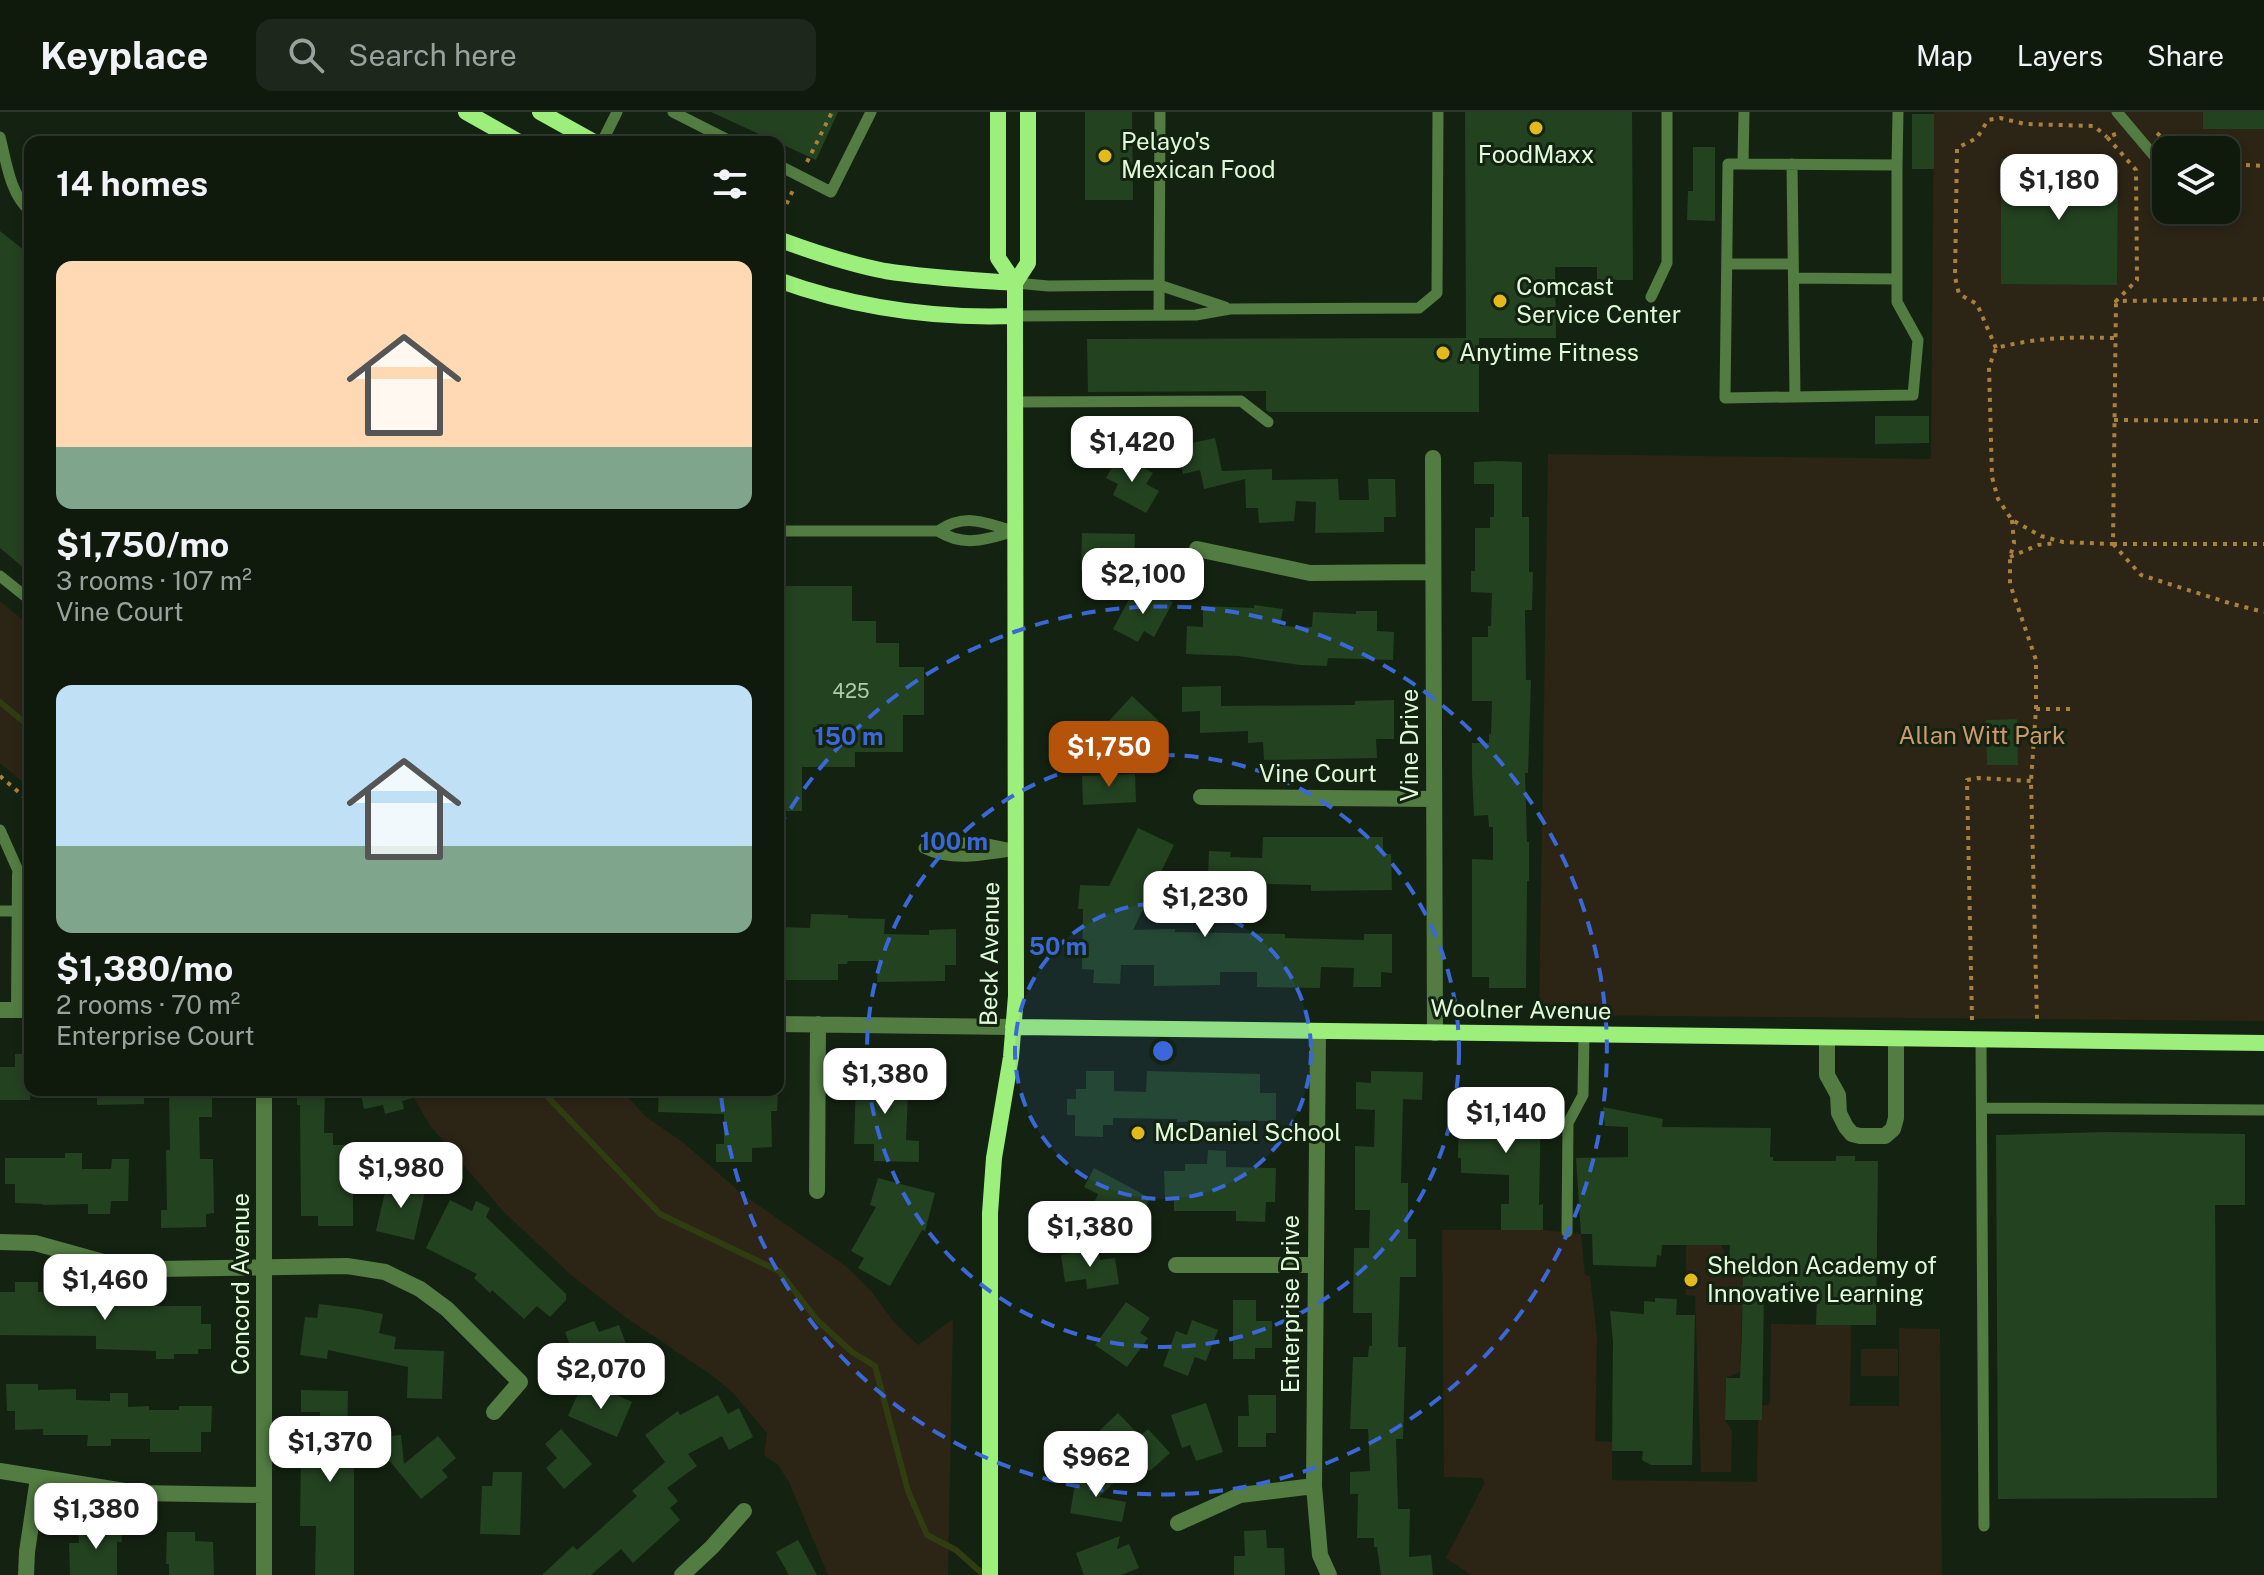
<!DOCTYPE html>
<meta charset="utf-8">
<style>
body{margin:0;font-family:"Public Sans",sans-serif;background:#1d271b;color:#f1f3f6;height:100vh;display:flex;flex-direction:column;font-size:30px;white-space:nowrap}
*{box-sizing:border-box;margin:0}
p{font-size:26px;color:#9ba19d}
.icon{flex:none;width:44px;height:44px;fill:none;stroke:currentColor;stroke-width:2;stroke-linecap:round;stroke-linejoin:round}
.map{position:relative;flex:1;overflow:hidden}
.drawer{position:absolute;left:24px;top:24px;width:760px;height:960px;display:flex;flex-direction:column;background:#0f1a0d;border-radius:16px;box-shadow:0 4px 12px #0003,0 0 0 2px #2f382e}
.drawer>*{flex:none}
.fabs{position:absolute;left:2152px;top:24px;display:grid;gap:16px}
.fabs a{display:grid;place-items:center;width:88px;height:88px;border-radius:16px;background:#0f1a0d;box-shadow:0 4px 12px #0003,0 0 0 2px #2f382e;font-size:40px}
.price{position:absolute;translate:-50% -68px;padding:0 18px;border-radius:16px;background:#fff;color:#222;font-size:26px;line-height:52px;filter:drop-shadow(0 2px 4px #0008)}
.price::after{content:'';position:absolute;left:50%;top:48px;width:24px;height:18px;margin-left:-12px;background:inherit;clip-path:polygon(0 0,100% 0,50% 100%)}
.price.current{background:#b45309;color:#fff}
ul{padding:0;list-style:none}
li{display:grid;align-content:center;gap:16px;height:424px;padding:0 32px}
li span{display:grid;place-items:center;height:248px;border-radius:16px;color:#555}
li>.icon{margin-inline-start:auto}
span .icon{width:144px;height:144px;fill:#fffc;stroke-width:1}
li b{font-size:34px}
h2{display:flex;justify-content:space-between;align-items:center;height:96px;padding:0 32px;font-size:34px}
header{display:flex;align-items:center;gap:48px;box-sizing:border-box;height:112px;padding:0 40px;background:#0f1a0d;border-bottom:2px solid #2f382e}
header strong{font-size:38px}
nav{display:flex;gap:44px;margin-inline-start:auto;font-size:28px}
.search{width:560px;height:72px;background:#1d271b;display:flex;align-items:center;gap:20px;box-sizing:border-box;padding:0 28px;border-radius:16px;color:#9ba19d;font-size:30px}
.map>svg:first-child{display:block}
.green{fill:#2c2415;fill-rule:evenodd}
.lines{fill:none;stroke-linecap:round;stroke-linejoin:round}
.stream{stroke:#2f3d10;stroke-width:6}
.building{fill:#234220}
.path{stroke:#a9813e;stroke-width:4;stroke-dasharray:4 6;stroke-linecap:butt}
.lane{stroke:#527c42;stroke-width:11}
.street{stroke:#527c42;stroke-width:16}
.secondary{stroke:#9cef7b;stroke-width:16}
.ring{fill:none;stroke:#3a68d8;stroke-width:4;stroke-dasharray:14 10}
.poi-dot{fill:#e3b91c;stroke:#142311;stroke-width:3}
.labels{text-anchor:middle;stroke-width:6;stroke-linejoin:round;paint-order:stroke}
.number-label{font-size:20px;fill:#b0ccaa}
.poi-label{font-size:24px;fill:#dffad8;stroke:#142311;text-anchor:start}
.park-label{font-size:24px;fill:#d2996d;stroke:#142311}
.street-label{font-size:24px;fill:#dffad8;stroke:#142311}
.centre{fill:#3a68d8;stroke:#142311;stroke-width:4}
.ring-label{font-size:24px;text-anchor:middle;font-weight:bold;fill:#3a68d8;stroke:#142311;stroke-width:6;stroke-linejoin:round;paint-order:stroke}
</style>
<header>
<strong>Keyplace</strong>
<div class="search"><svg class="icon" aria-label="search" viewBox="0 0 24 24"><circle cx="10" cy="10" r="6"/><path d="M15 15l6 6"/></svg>Search here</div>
<nav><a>Map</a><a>Layers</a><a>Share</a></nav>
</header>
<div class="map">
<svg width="2264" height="1463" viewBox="0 0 2264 1463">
<rect width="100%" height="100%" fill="#142311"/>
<!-- green -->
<path class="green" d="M1934,0H2264V909L1539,903L1548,342L1931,347ZM2166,38H2226V98H2166Z
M0,489L30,514V676L0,651Z
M409,978H622L646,1005L684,1031L741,1081L847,1155L871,1179L893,1209L918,1233L953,1207L948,1463H828L789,1370L778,1353L764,1343L767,1321L731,1279L710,1262L625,1205L571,1163L502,1098L431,1015Z
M1442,1118H1543L1581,1122L1585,1163L1590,1164L1597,1224L1595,1329L1612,1330V1368L1757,1370L1758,1308H1762V1294L1770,1292L1771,1212L1851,1213L1850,1294H1899V1216L1940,1217L1942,1463H1471L1446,1446L1484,1372L1483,1366L1444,1365Z
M1686,1133H1721L1729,1149L1737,1150L1743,1163L1740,1260L1726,1266L1725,1308L1732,1319L1731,1360H1701L1695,1184L1686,1183Z
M1861,1237H1898V1264H1861Z"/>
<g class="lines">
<!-- stream -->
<path class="stream" d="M0,590L30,615
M541,978L660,1102L779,1159L818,1209L852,1240L875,1254L908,1379L927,1423L956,1438L984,1463"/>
</g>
<!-- building -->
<path class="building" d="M711,0H838L816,48Z
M1085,0H1132L1133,88H1085Z
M1465,0H1632L1633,168H1597V155H1555L1556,226H1479V300H1269L1266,298V279L1088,280L1087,227L1466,226Z
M2203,0H2264V17H2203Z
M1912,2H1934V57H1912Z
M1693,35H1715V109L1687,108L1688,79H1693Z
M2001,47L2112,48V58H2118L2117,173L2001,172Z
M0,119L30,143V461L0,436Z
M1875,304H1929V331L1875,332Z
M1215,326L1222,359L1272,357V368L1338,367L1339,388H1369L1368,367H1395L1396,405H1384V420L1315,421L1316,390L1296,389L1294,409L1259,411L1258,396H1246L1245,367L1204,377L1200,358L1183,362L1177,334Z
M1119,342L1153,361L1146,372L1159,379L1146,401L1113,383L1118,372L1106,366Z
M1497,349L1522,350V405H1529V460H1533L1532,498H1525L1526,568H1531L1528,661H1525L1527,730H1529V769H1527L1526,876H1489V865H1472V747L1493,748V715H1489L1488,703L1474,704L1472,660V631H1489V622H1491L1492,589H1472V525H1488V514H1491L1492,481L1471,480V459H1475V416H1490V405H1494V372H1474V350Z
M1082,421L1135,422L1134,450H1117V460L1081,459Z
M778,474H852V509H876V531H899V555H924V603H903V640H855V655H802V699H778Z
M1150,477L1173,490L1154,525L1144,519L1138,530L1113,517L1132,482L1144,489Z
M1254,493L1283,497L1280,514L1312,515L1313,500L1356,502V499H1377V519L1394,520L1393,548L1328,546L1327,554L1300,553L1238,544L1186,542L1187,514L1203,515V494L1254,496Z
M1221,574V594L1355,593V589L1394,588V627H1376L1377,646L1264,648L1263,630L1248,631V619L1200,621V599L1182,600V575Z
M1132,584L1159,609L1152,617L1163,627L1144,648L1106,612Z
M2017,607L2018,653H1987L1986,608Z
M1135,662L1136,690L1083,693L1082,664Z
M1138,716L1174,733L1133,818L1175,817V820L1285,822V826L1364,828V822H1392V861L1381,860V875H1353L1354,856L1321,855L1320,876L1257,875V860H1220V873L1154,874V853H1121L1120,872L1093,871L1094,858L1082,857L1083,797H1078L1080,773L1109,774Z
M1263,725H1383V742H1391L1392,778L1311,779V773L1229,771V788L1180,786V762L1208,763L1209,739L1231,740L1230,745L1262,746Z
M811,802L848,803V806L885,807L884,822L929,823V818L956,817V853H945V869L877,870L878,849H848L847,852H838V868H778V815L810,816Z
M15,942H30V988H0V955H15Z
M870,957L909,958L906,1028L919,1029V1050L874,1049V1032H854L856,968H870Z
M1086,959H1114V979L1146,980L1147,959L1260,962V981H1276V1009L1177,1010V1007L1113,1006V1013H1103V1025L1075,1024V1003H1067V987H1076V977H1086Z
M1371,959L1423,960L1422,988L1403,987L1401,1071H1408V1127H1416V1165H1400L1398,1235H1406L1403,1327H1396L1398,1397H1410L1409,1445L1431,1443L1433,1463H1381L1377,1435H1374V1426H1357L1358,1382H1350V1360L1370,1359L1368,1317H1350L1353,1245H1368L1369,1234H1372V1201H1353L1354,1136H1369L1370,1098H1355V1034L1374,1035L1375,998L1356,997V970L1371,971Z
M97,978H144V992L97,993Z
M297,978H325L324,1021H333V1033H353V1114H318V1104H301L300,993H297Z
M360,978H419L420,984L402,989L404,997L385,1002L383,993L364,997Z
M659,978H778L777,999H771L772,1035L752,1036V1050H716V1032H724V1002L658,1000Z
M212,981V1005H199L200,1047H213L214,1101L206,1102V1115L161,1116V1098H167L166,1038H170L169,983Z
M1490,986L1517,987L1516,993L1541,994L1539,1093L1543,1092V1118H1501V1092H1509V1063L1461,1061V1046H1458L1459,992L1490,993Z
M1603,995L1663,1007L1662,1015L1771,1016L1770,1045H1773V1049H1836V1044H1855V1049H1878L1876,1213H1816L1817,1183L1764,1182L1762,1308H1725L1726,1266H1740L1742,1217L1743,1150H1729L1730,1133H1662L1661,1144L1657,1143L1656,1155L1593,1153L1592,1122H1581L1576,1046L1628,1045V1015L1605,1014Z
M2107,1020L2245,1022V1093H2215L2217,1386L1998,1387L1996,1023Z
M1208,1038L1226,1039V1055L1276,1056L1275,1090H1266L1265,1110L1236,1109V1099H1174V1087H1165L1164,1059H1185V1052H1207Z
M65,1041H82V1057H111L112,1047H129L128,1089H111L110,1102H88V1092L43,1093V1092L15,1091V1072H5V1046H65Z
M1094,1056L1150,1086L1140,1106L1122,1096L1115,1110L1091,1097L1098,1082L1084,1075Z
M878,1066L935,1081L925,1119L922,1118L890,1174L858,1156L864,1146L851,1139L876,1095L870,1093Z
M388,1067L426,1076L414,1128L376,1119Z
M450,1088L472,1099L476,1089L490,1096L486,1105L566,1182V1188L550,1205L537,1194L524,1207L492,1178L490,1181L474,1166L477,1162L426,1136Z
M1098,1137L1100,1148L1115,1146L1119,1172L1087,1177L1086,1167L1065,1170L1061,1143Z
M15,1170H38V1180L65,1179V1192L106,1190L128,1191V1194H201V1212H211V1237H198V1242H174V1247H156V1239L96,1237V1224L0,1223V1180H15Z
M1655,1186L1677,1187L1676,1203H1695L1692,1353H1651L1642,1348L1643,1339H1612L1613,1230L1610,1199L1644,1202V1189L1655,1190Z
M1233,1188H1256V1209H1272V1236H1255V1247H1233Z
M1126,1190L1150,1206L1140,1221L1148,1226L1127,1255L1095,1233Z
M319,1192L358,1197L383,1202L379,1221L396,1225L394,1237L444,1239L442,1287L407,1286L408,1255L328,1238L327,1247L300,1243L305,1205L317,1206Z
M1192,1208L1218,1218L1206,1249L1195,1245L1188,1264L1163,1254L1176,1219L1187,1223Z
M594,1209L599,1220L619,1213L629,1240L590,1255L597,1238L575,1247L565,1220Z
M6,1272H38V1278L76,1277V1288L110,1289V1281H128V1295L149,1294V1298H179V1294H212L211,1320H201V1340H150V1327H111V1334H87L88,1323H43V1317L15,1318V1299H7Z
M602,1276L632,1290L617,1325L568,1304L580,1277L606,1289Z
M301,1278L348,1279L347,1333H354V1463H315L316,1414H300L301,1342H315V1332H319L320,1300H301Z
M718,1283L728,1302L739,1296L753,1325L729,1338L722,1324L688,1342L697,1354L667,1376L678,1389L670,1396L680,1408L633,1451L621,1437L591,1463H542L573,1434L577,1438L637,1384L632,1379L665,1350L645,1323L678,1299L680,1303Z
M1248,1283H1276V1321H1266V1335H1238V1304H1249Z
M1206,1291L1223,1340L1196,1349L1190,1333L1182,1336L1171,1303Z
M1118,1301L1140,1324L1148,1317L1170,1341L1150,1359L1139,1348L1131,1356L1098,1320Z
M561,1317L592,1352L564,1377L546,1356L557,1346L545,1332Z
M401,1323L404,1352L438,1324L456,1346L442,1358L448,1365L421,1387L384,1342L382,1325Z
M493,1360H522L520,1423L480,1422L482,1374H492Z
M1077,1362L1116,1369L1099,1385L1126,1390L1122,1410L1070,1401Z
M121,1413L122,1430H117V1463H70L69,1431H79L78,1414Z
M1266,1418L1267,1436H1284L1285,1463H1234V1444H1245L1244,1419Z
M167,1420H195V1429L213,1430L214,1463H169V1452H166Z
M1120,1424L1117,1437L1129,1432L1139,1456L1121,1463H1084L1076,1441Z
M798,1428L817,1463H789L776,1440Z"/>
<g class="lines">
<!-- path -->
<path class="path" d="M2157,21L2176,38
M2116,22L2107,25L2136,58L2137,168L2116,189L2264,187
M807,50L832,0
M2226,52L2264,54
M778,110L794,76
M2114,226C2071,225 2039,225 1996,236L1989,255L1992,365L1998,387L2012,408L2041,424L2063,430L2113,432L2116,189
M1996,236L1977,192L1959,182L1955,165L1957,36L1977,26L1988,8L2000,6L2025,12L2094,14L2107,25
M2114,308L2264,309
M2012,408L2014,431L2010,445V472L2036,548V597L2031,669L2037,908
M2113,432L2141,463L2229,491L2264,500
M2113,432H2264
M2010,445L2038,433L2057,431
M2036,597H2076
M0,664L30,690
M1972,908L1967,668L1978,666L2031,669"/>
<!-- lane -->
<path class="lane" d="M673,0L732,30
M1744,0L1743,52L1897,53L1898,0
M2117,0L2166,58
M0,25C6,48 10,83 30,99
M602,30L617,0
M1743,52H1728L1725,286L1913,283L1918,228L1897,190V53
M1792,52L1795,285
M778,53L831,80L871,0
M1727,152H1793
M1794,166L1897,167
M1015,171L1048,174L1159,173L1225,195
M1651,185L1667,151V0
M1159,203L1160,0
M1015,204L1196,203L1230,197L1419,196L1437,181L1438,0
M1015,290L1241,289L1268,310
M778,419H938C965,436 987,427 1015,419
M938,419C965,401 984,410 1013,419
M0,464L30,488
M0,718L20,763
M939,731H982L1016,738C986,743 952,750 924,736Z
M0,799H20
M1981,927L1984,1414
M1982,996L2264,998
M1567,1120L1568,1011L1583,983L1584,923"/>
<!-- street -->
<path class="street" d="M1433,346L1435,921
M1197,437L1310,461L1433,460
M1201,685L1434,687
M0,898H28
M19,898L20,763
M778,912L1013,915
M1318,920L1314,1374L1320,1443L1329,1463
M1827,927V963L1838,983L1839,1001L1846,1015L1852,1022L1860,1024H1885L1893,1017L1896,1006V927
M817,1079L818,912
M0,1130L35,1131L107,1151L156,1157L347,1154L385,1160L420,1177L447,1197L520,1270L494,1300
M1176,1153H1315
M0,1359L137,1381L263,1383
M1178,1411L1240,1383L1314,1374
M26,1463L27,1440L38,1366
M264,1463V978
M682,1463L712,1435L744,1399"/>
<!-- secondary -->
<path class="secondary" d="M466,0L519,30
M540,0L594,30
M998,0V146L1015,171
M778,127C813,140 849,152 885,159C929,166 972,168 1015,171
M778,168C855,196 932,207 1015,204
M1013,915L2264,931
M990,1463V1101L994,1046L1011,945L1016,884L1015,204V171L1028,151V0"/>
</g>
<!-- distance rings -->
<circle cx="1163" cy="939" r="148" fill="#3a68d8" fill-opacity=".12"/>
<g class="ring">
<circle cx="1163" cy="939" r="148"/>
<circle cx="1163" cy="939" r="296"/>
<path d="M778 717A444 444 0 1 1 721 982"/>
</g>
<!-- markers -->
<g class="poi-dot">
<circle cx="1536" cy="16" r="8"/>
<circle cx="1105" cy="44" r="8"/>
<circle cx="1500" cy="189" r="8"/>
<circle cx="1443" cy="241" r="8"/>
<circle cx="1138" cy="1021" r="8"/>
<circle cx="1691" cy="1168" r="8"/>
</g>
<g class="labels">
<!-- number labels -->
<g class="number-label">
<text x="851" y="586">425</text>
</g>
<!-- poi labels -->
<g class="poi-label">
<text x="1121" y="38">Pelayo's<tspan x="1121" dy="28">Mexican Food</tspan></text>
<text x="1536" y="51" text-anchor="middle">FoodMaxx</text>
<text x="1516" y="183">Comcast<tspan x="1516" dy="28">Service Center</tspan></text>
<text x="1459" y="249">Anytime Fitness</text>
<text x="1154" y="1029">McDaniel School</text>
<text x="1707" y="1162">Sheldon Academy of<tspan x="1707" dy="28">Innovative Learning</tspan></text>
</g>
<!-- park labels -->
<g class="park-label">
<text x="1982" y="632">Allan Witt Park</text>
</g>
<!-- street labels -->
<g class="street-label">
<text transform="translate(1410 633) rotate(-90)" y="8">Vine Drive</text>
<text x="1318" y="670">Vine Court</text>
<text transform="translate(990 842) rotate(-89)" y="8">Beck Avenue</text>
<text transform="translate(1521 898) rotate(1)" y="8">Woolner Avenue</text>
<text transform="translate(241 1172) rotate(-90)" y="8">Concord Avenue</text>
<text transform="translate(1291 1192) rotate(-90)" y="8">Enterprise Drive</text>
</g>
</g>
<circle cx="1163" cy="939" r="12" class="centre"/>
<g class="ring-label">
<text x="849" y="633">150 m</text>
<text x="954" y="738">100 m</text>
<text x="1058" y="843">50 m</text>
</g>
</svg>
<div class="fabs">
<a><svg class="icon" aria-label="layers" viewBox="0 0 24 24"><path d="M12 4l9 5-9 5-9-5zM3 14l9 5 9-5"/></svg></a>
</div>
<b class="price" style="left:2059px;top:110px">$1,180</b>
<b class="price" style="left:1132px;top:372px">$1,420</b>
<b class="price" style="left:1143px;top:504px">$2,100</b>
<b class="price current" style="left:1109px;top:677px">$1,750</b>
<b class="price" style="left:1205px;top:827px">$1,230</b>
<b class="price" style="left:885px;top:1004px">$1,380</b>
<b class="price" style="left:1506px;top:1043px">$1,140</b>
<b class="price" style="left:401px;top:1098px">$1,980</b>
<b class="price" style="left:1090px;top:1157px">$1,380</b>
<b class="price" style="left:105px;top:1210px">$1,460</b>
<b class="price" style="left:601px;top:1299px">$2,070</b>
<b class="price" style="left:330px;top:1372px">$1,370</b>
<b class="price" style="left:1096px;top:1387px">$962</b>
<b class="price" style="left:96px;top:1439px">$1,380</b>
<section class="drawer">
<h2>14 homes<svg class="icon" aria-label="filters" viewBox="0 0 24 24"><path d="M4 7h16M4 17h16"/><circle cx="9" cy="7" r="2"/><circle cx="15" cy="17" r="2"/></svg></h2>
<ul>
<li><span style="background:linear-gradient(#ffd9b3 75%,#7fa58c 0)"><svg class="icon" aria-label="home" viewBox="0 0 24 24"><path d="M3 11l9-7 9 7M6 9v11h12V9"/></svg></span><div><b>$1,750/mo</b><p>3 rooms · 107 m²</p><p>Vine Court</p></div></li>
<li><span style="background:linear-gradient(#bfe0f5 65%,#7fa58c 0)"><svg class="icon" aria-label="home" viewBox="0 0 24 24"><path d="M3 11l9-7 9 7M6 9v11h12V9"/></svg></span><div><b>$1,380/mo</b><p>2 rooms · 70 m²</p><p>Enterprise Court</p></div></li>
</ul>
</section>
</div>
